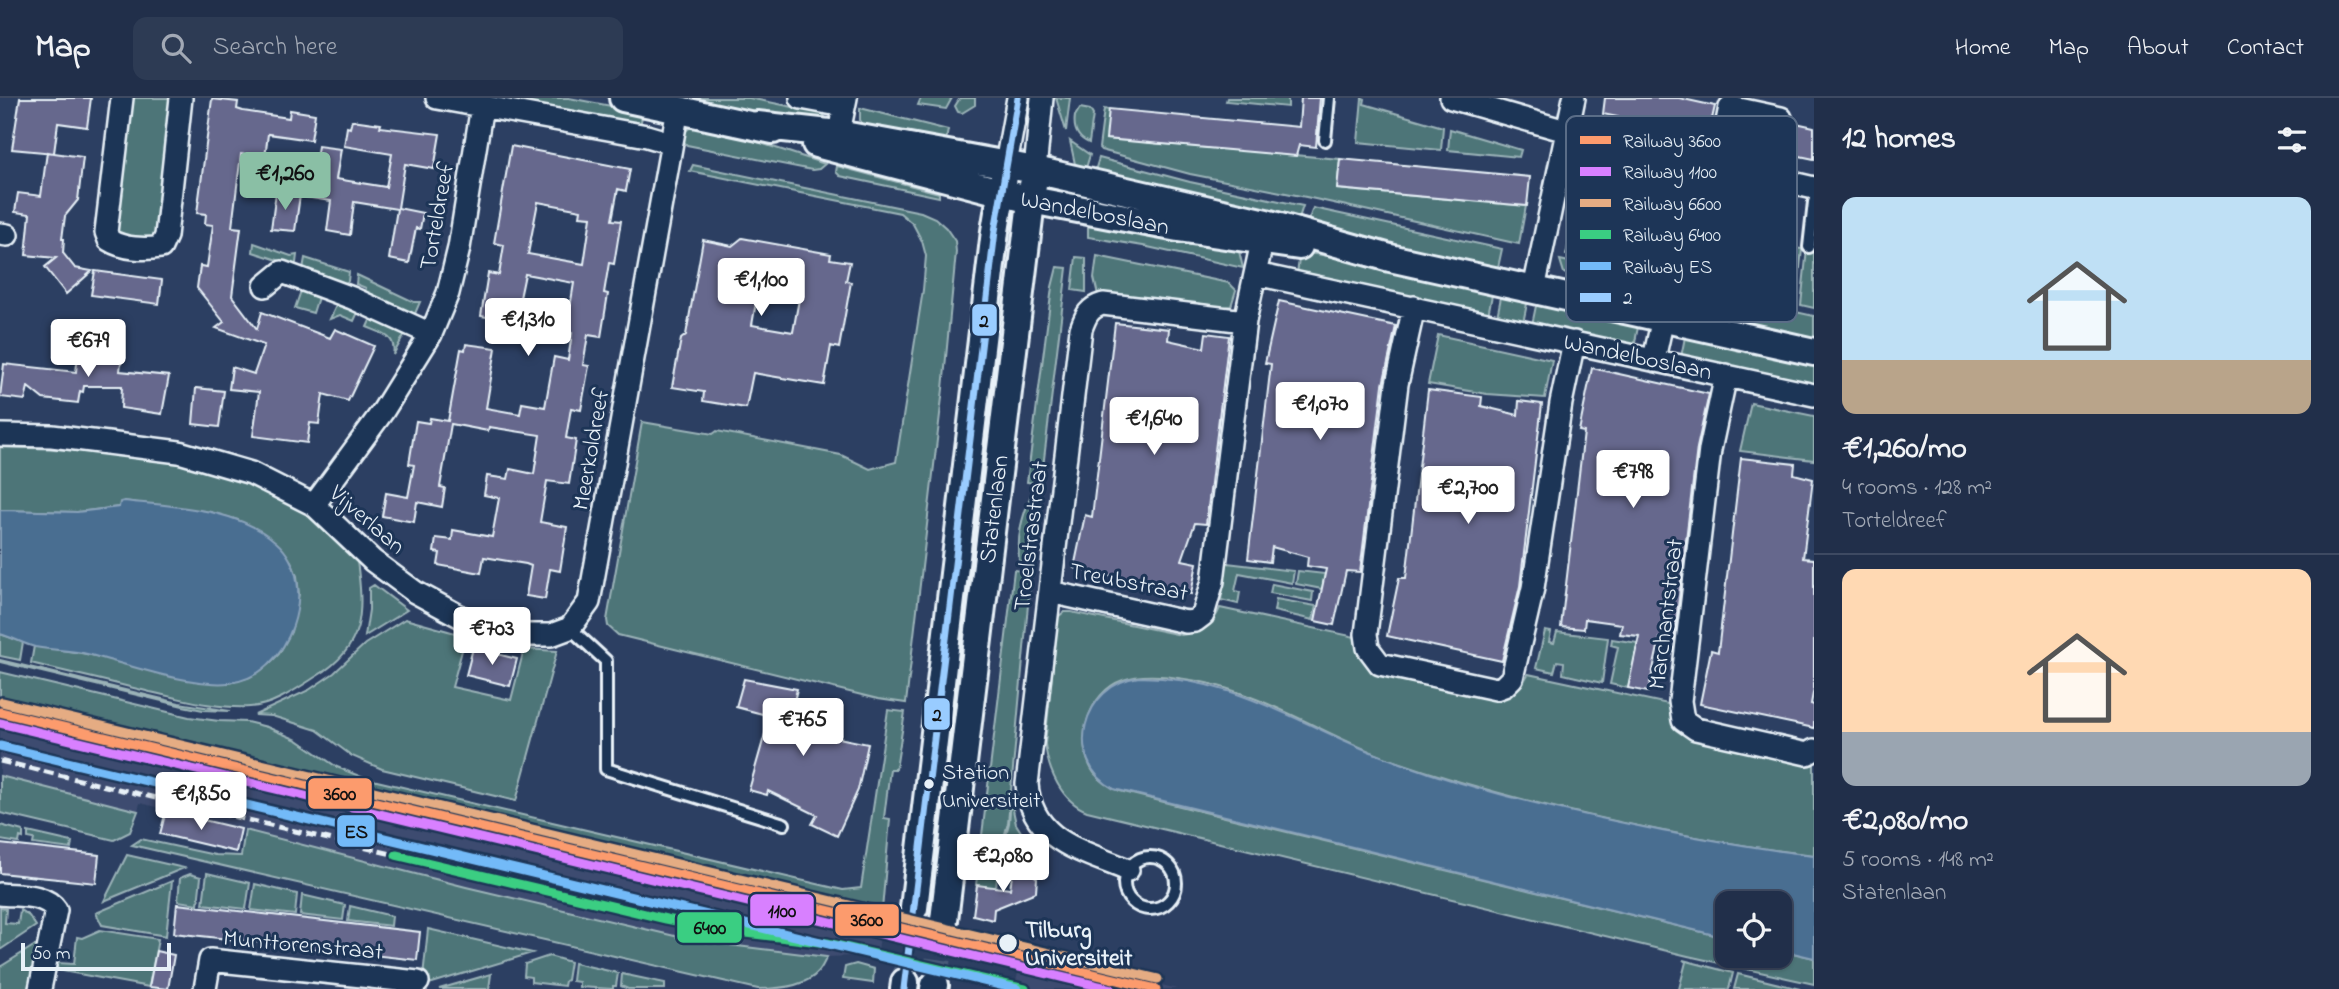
<!DOCTYPE html>
<meta charset="utf-8">
<style>
body{margin:0;font-family:"Indie Flower",sans-serif;background:#2d3b54;color:#f1f3f6;height:100vh;display:flex;flex-direction:column;font-size:26px;white-space:nowrap}
*{box-sizing:border-box;margin:0}
p{font-size:23px;color:#a2a9b5}
.icon{flex:none;width:38px;height:38px;fill:none;stroke:currentColor;stroke-width:2;stroke-linecap:round;stroke-linejoin:round}
.map{position:relative;flex:1;overflow:hidden}
.details{display:flex;flex-direction:column;background:#212f4a;width:525px}
.details>*{flex:none}
.tools{position:absolute;left:1715px;top:793px;display:grid;gap:14px}
.tools a{display:grid;place-items:center;width:77px;height:77px;border-radius:14px;background:#212f4a;box-shadow:0 2px 5px #0004,0 0 0 2px #3e4a62;font-size:35px}
.scale{position:absolute;left:21px;bottom:18px;width:150px;box-sizing:border-box;padding-left:7px;border:4px solid #e8f1f8;border-top:0;font-size:19px;line-height:24px;white-space:nowrap;color:#e8f1f8;-webkit-text-stroke:5px #1d3557;paint-order:stroke}
.price{position:absolute;translate:-50% -60px;padding:0 16px;border-radius:7px;background:#fff;color:#222;font-size:23px;line-height:46px;filter:drop-shadow(0 2px 4px #0008)}
.price::after{content:'';position:absolute;left:50%;top:42px;width:21px;height:16px;margin-left:-10px;background:inherit;clip-path:polygon(0 0,100% 0,50% 100%)}
.price.active{background:#8abfa5;color:#111}
ul{padding:0;list-style:none}
li{display:grid;align-content:center;gap:14px;height:371px;padding:0 28px}
li+li{border-top:2px solid #3e4a62}
li span{display:grid;place-items:center;height:217px;border-radius:14px;color:#555}
li>.icon{margin-inline-start:auto}
span .icon{width:126px;height:126px;fill:#fffc;stroke-width:1}
li b{font-size:30px}
h2{display:flex;justify-content:space-between;align-items:center;height:84px;padding:0 28px;font-size:30px}
header{display:flex;align-items:center;gap:42px;box-sizing:border-box;height:98px;padding:0 35px;background:#212f4a;border-bottom:2px solid #3e4a62}
header strong{font-size:33px}
nav{display:flex;gap:38px;margin-inline-start:auto;font-size:24px}
.search{width:490px;height:63px;background:#2d3b54;display:flex;align-items:center;gap:18px;box-sizing:border-box;padding:0 24px;border-radius:14px;color:#a2a9b5;font-size:26px}
main{display:flex;flex:1;min-height:0}
.map>svg:first-child{display:block}
.built{fill:#3d4b6f}
.green{fill:#4e7578;stroke:#9bb3b8;stroke-width:2}
.water{fill:#496e91;stroke:#89a2ba;stroke-width:2}
.building{fill:#66688d;stroke:#e8f1f8;stroke-width:2;fill-rule:evenodd}
.lines{fill:none;stroke-linecap:round;stroke-linejoin:round}
.tertiary-tunnel{stroke:#485a78;stroke-width:26;stroke-dasharray:26 13;stroke-linecap:butt}
.service-casing{stroke:#e8f1f8;stroke-width:16}
.minor-casing{stroke:#e8f1f8;stroke-width:26}
.tertiary-casing{stroke:#e8f1f8;stroke-width:32}
.service{stroke:#1d3557;stroke-width:10}
.minor{stroke:#1d3557;stroke-width:21}
.tertiary{stroke:#1d3557;stroke-width:26}
.rail{stroke:#e8f1f8;stroke-width:5;stroke-dasharray:10 5;stroke-linecap:butt}
.bus-1-casing{stroke:#1d3557;stroke-width:12}
.bus-1{stroke:#9cf;stroke-width:7}
.rail-1-casing{stroke:#1d3557;stroke-width:14}
.rail-2-casing{stroke:#1d3557;stroke-width:14}
.rail-3-casing{stroke:#1d3557;stroke-width:14}
.rail-4-casing{stroke:#1d3557;stroke-width:14}
.rail-5-casing{stroke:#1d3557;stroke-width:14}
.rail-1{stroke:#fc9b6d;stroke-width:9}
.rail-2{stroke:#d880ff;stroke-width:9}
.rail-3{stroke:#e5ac83;stroke-width:9}
.rail-4{stroke:#3ace82;stroke-width:9}
.rail-5{stroke:#73baf8;stroke-width:9}
.bus-dot{fill:#e8f1f8;stroke:#1d3557;stroke-width:2.5}
.labels{text-anchor:middle;stroke-width:6;stroke-linejoin:round;paint-order:stroke}
.bus-label{font-size:22px;fill:#e8f1f8;stroke:#1d3557;text-anchor:start}
.street-label{font-size:24px;fill:#e8f1f8;stroke:#1d3557}
.stop-label{font-size:24px;font-weight:bold;fill:#e8f1f8;stroke:#1d3557;text-anchor:start}
.key{fill:#1d3557;stroke:#5a6d87;stroke-width:2}
.key-label{font-size:19px;fill:#e8f1f8}
.line-badge{stroke:#1d3557;stroke-width:2.5}
.pale-badge-label{font-size:19px;text-anchor:middle;font-weight:bold;fill:#111}
</style>
<header>
<strong>Map</strong>
<div class="search"><svg class="icon" aria-label="search" viewBox="0 0 24 24"><circle cx="10" cy="10" r="6"/><path d="M15 15l6 6"/></svg>Search here</div>
<nav><a>Home</a><a>Map</a><a>About</a><a>Contact</a></nav>
</header>
<main>
<div class="map">
<svg width="1814" height="891" viewBox="0 0 1814 891">
<rect width="100%" height="100%" fill="#2c3f62"/>
<filter id="ink" filterUnits="userSpaceOnUse"><feTurbulence type="fractalNoise" baseFrequency=".0143" numOctaves="2"/><feDisplacementMap in="SourceGraphic" scale="14" xChannelSelector="R" yChannelSelector="G"/><feConvolveMatrix kernelMatrix="1 2 1 2 8 2 1 2 1" color-interpolation-filters="sRGB"/></filter>
<g filter="url(#ink)">
<!-- built -->
<path class="built" d="M0,603L103,625L215,655L271,669L286,670L299,675L383,695L445,710L456,709L579,743L630,752L883,813L877,861L855,858L827,859L696,843L466,789L140,705L138,713L0,678Z
M971,834L1102,866L1109,869L1108,874L1178,891H1014L1018,875L968,863Z"/>
<!-- green -->
<path class="green" d="M129,0H173L156,136L150,141L121,138L114,134Z
M490,0H569L643,14L640,28Z
M679,0H749L822,15L825,19C807,32 705,5 679,0Z
M921,0H952L946,11L918,7Z
M960,0H975V7L962,15L958,14L955,8Z
M1056,0H1070L1066,33Z
M1227,0H1288V9L1226,3Z
M1362,0L1365,1L1364,6L1443,29L1441,52L1358,44Z
M860,10L948,32L945,47L865,31L860,22Z
M1080,10L1090,12L1093,17L1089,45C1077,40 1073,31 1075,18Z
M1104,11L1109,12L1107,41L1340,61L1337,91L1526,108L1519,146L1306,99L1190,76L1101,52L1099,50Z
M698,26H702L825,66L819,71L812,72L687,47L684,44C681,34 689,29 698,26Z
M1450,31L1521,52L1519,59L1448,52Z
M1070,43L1090,57L1086,70L1075,66Z
M1099,60L1190,84L1303,108L1297,126L1095,73Z
M693,67L921,114L935,120L946,130L955,143L956,154L943,291L906,605L878,601L618,537L608,528L607,522L642,324L713,336L717,333L841,357L870,371L896,364L923,192L926,158L922,143L913,126L900,115L690,73Z
M837,68L939,95V99L840,78L836,74Z
M1313,110L1502,151L1497,174L1306,129Z
M1575,114L1591,116L1588,152L1686,161L1687,160L1781,168L1785,133L1788,134L1787,149L1802,151L1796,206L1566,157Z
M1088,119L1238,149L1243,170L1143,148L1088,139Z
M254,145L291,158L297,157L296,165L293,167L253,154Z
M1807,151L1814,152V210L1801,207Z
M1300,154L1338,159L1493,192L1488,217L1297,176Z
M1097,158L1229,185L1236,192L1231,208L1224,209L1109,195L1098,197L1094,180Z
M1076,159L1086,160V194L1072,192Z
M305,160L349,174L348,183L344,186L303,171Z
M1560,162L1814,218V242L1574,190L1576,181L1564,175Z
M1057,169L1067,170L1041,386L1027,384L1052,189Z
M357,177L414,204H420L414,218L365,195L366,190L356,186Z
M302,190L319,196L313,215L295,210Z
M1502,194L1528,201L1523,225L1497,219Z
M338,203L359,212L354,223L340,217L330,221Z
M1537,203L1639,224L1634,249L1532,227Z
M372,218L406,234L393,257C397,238 381,235 367,229Z
M1686,234L1814,262V288L1681,259Z
M1438,237L1552,262L1545,300L1487,296L1428,286Z
M1751,305L1814,318V362L1740,353Z
M0,349C94,351 228,360 306,415C325,428 342,446 357,463C364,514 365,549 317,578C298,590 273,608 250,609C216,611 183,601 150,594C111,584 71,575 31,565L34,548L81,555L230,585L250,579L270,565L279,556L291,534L299,496L297,478L291,463L238,422L210,414L124,403L119,409L77,414L0,412Z
M1032,394L1040,395L1032,466L1019,463C1017,435 1022,420 1032,394Z
M1227,465L1294,473L1292,485L1239,475L1235,493L1240,494L1238,506L1221,502Z
M1014,472L1031,474L1008,725L999,757L996,790L976,787Z
M1298,473L1325,476L1322,491L1296,486Z
M1272,486L1313,494L1312,503L1270,495Z
M374,487L407,512L365,538L369,512V490Z
M1276,501L1316,508L1313,522L1274,513Z
M1220,510L1360,540L1361,552L1507,597L1522,587L1528,576L1673,607L1679,631L1693,642L1803,666L1814,667V757C1763,752 1713,742 1663,733C1571,715 1481,693 1392,662C1327,639 1266,596 1197,583C1175,579 1144,574 1123,582C1088,594 1073,645 1094,675C1101,684 1110,689 1120,693L1200,713L1727,840V858H1780V852L1814,860V886L1688,858L1087,713C1061,703 1048,672 1045,646L1058,519L1064,514H1071L1181,537C1200,535 1213,528 1220,510Z
M405,521L466,538L452,589L511,602L524,551L557,553L516,703L382,671L352,658L317,632L272,618L255,617L309,592L334,575L365,546Z
M1545,533L1551,534L1549,544L1554,545L1557,534L1608,540L1602,585L1563,576L1564,564L1557,563L1554,574L1536,570Z
M0,536L23,544L20,562L0,558Z
M1612,541L1638,545L1628,590L1610,586L1618,549L1611,547Z
M0,562L179,605L230,613L203,612L183,608L0,564Z
M0,574L189,619L219,623L247,624L267,629L297,642L337,669L364,680L843,792L861,790L888,612L905,614L896,671H890L884,720L890,721L882,812L761,785L630,752L579,743L456,709L445,710L299,675L286,670L271,669L103,625L0,603Z
M0,678L138,713L130,734L114,742L0,715Z
M1011,702L1016,726L1025,740L1020,752L1001,756L1009,725Z
M0,727L23,733V740L20,739L19,745L0,742Z
M245,732L466,789L696,843L827,859C824,864 822,870 818,874C805,889 776,891 758,891L132,747L141,741L215,757L241,758Z
M28,734L72,744L71,751L33,746L34,741L28,740Z
M127,757L184,770L104,803Z
M207,775L250,785L246,811L203,806Z
M190,776L201,779L198,806L178,803L180,780Z
M172,783L166,838L102,827L96,815Z
M255,786L297,796L295,817L251,812Z
M302,797L345,807L343,822L300,817Z
M350,808L392,818L391,828L348,823Z
M0,810L6,811L5,825L18,826L20,812L29,818L36,828L0,852Z
M428,831L532,855L422,888Z
M100,832L158,841L149,889L57,872L58,865L74,866L77,839L82,840Z
M40,844L31,891H0V869Z
M549,858L570,864L567,882L565,883L564,888L531,884V879L524,878L525,866Z
M1683,862L1733,875L1729,891H1679L1686,864Z
M574,865L618,875L616,888H613V891L579,889V884L572,883Z
M856,866L874,871L873,885L843,881L845,869Z
M491,876L489,891H439Z
M622,876L665,885V891H628L621,888Z
M1738,876L1800,891H1734Z"/>
<!-- water -->
<path class="water" d="M124,403C174,409 236,409 276,444C323,485 290,579 229,585C188,589 124,565 83,555C67,552 51,552 35,549C23,546 12,539 0,536V412L77,414L119,409L120,404Z
M1139,579C1226,579 1282,616 1359,649C1382,659 1406,667 1429,675C1505,700 1583,717 1662,733C1712,742 1763,752 1814,757V860L1780,852V805H1727V840L1114,691C1062,663 1082,586 1139,579Z"/>
<!-- building -->
<path class="building" d="M20,0H91L87,29L58,25L54,55L12,51Z
M1301,0H1320L1316,49L1299,47L1296,58L1106,41L1109,11L1299,29Z
M1605,0H1679L1715,8L1708,38L1603,16Z
M212,1L238,4L237,11L243,13L289,20L290,12L315,16L311,42L268,36L265,59L241,56L232,129L241,130L232,198L257,231L262,214L330,240L335,231L374,248L348,303L323,296L319,326L310,325L307,345L253,338L259,294L229,291L232,269L254,276L264,247L216,230L224,224L197,190L200,168L207,169L213,127L205,126L206,116L197,115Z
M352,22L381,26L380,29L440,36L434,71L405,66L398,110L423,115L420,131L416,130L409,165L389,161L397,111L354,104L350,137L344,136L327,133L331,103L304,99L306,75L313,77L318,48L341,51L336,81L386,89L392,56L344,48L347,29L350,30Z
M1796,25L1814,29V61L1790,56Z
M511,48L630,71L626,93L618,91L612,122L621,123L614,166L609,165L604,195L608,196L601,239L588,237L583,267L589,268L581,312L571,310L566,340L576,342L569,386L547,383L540,424L567,429L560,473L550,471L545,501L526,498L531,468L526,466L484,459L481,475L438,467L440,455L434,454L436,440L452,442L453,432L492,439L499,400L484,397L487,378L508,381L510,371L534,376L540,337L489,329L488,333L451,326L440,389L445,390L442,409L417,404L414,424L382,418L386,395L408,399L414,367L409,366L416,323L429,325L430,320L448,323L461,251L465,252L466,246L496,250L486,310L520,316L522,305L545,309L554,259L568,262L572,235L566,234L574,185L525,176L515,224L481,218L488,175L499,177L504,147L494,145ZM538,104L581,112L580,118L591,119L584,166L528,156Z
M47,54L83,59L78,102L65,118L62,141H64L63,155L75,170L92,173L66,196L45,169L56,160L26,157L30,116L15,114L18,95L41,98Z
M1340,61L1530,79L1527,108L1337,91Z
M276,94L300,97L295,133L271,131Z
M742,140L831,156L830,161L850,164L846,183L851,184L839,250L831,248L824,287L753,275L746,310L703,303L704,294L672,289L681,241L686,237L703,142L732,148ZM758,193L799,201L793,234L752,227Z
M95,173L162,182L159,206L91,197Z
M1279,203L1396,228L1383,287L1360,474L1346,473L1334,527L1315,523L1326,471L1307,468L1308,459L1272,449L1270,464L1248,461L1271,266L1265,265Z
M1115,225L1169,231L1168,242L1204,250L1206,235L1229,238L1206,426L1195,425L1182,462L1197,465L1191,496L1074,470L1085,417L1092,419Z
M80,240L123,247L120,273L169,278L162,316L121,310L122,288H84L83,294L80,293L78,305L43,301L28,289L25,302L0,299L4,266L76,274Z
M1592,270L1709,296L1697,350L1674,542L1660,540L1648,594L1628,590L1639,538L1620,536L1622,526L1585,521L1584,531L1561,529L1584,334L1579,333Z
M196,290L224,293L219,329L193,326Z
M1428,292L1482,299L1481,308L1518,317L1519,303L1542,306L1520,488L1502,563L1387,538L1399,480H1406Z
M1741,360L1795,366L1794,376L1813,381L1803,460L1814,461V590L1811,606L1814,607V630L1700,606L1711,552L1718,554Z
M473,550L517,561L510,588L466,577Z
M744,581L797,591L791,616L827,626L824,637L868,646L858,692L837,738L812,726L817,717L768,693L767,697L749,692L770,618L736,609Z
M166,713L241,731L236,754L160,736Z
M0,746L99,757L96,785L0,775Z
M1026,771L1037,780L1036,794L994,811L993,822L973,817L977,787L1010,791L1012,777Z
M177,806L420,834L417,862L174,835Z
M156,853L174,857L168,891L149,889Z"/>
<g class="lines">
<!-- tertiary-tunnel -->
<path class="tertiary-tunnel" d="M905,884L914,810
M935,887L944,822"/>
<defs>
<path id="service" d="M1325,42L1329,0
M1809,149L1814,104
M570,530L606,563V671L784,726
M1124 785a26 26 0 1 1 52 0a26 26 0 1 1-52 0Z"/>
<path id="minor" d="M122,0L106,134L109,142C123,151 145,152 161,149L166,138L181,0
M437,0L647,38L671,45
M801,0L844,8
M1451,0L1566,33L1814,90
M836,49L846,0
M1006,66L1018,0
M1718,68L1730,9L1781,20L1769,80
M1035,72L1042,0
M0,136L7,137
M1256,176L1814,297
M265,188L282,174L352,200L431,236
M1534,191L1574,0
M1414,209L1397,286L1366,536L1368,550L1380,566L1496,591L1504,588L1512,580L1533,490L1561,305L1574,244
M1654,261L1663,220
M1726,277L1710,352L1680,603L1683,622L1696,631L1807,656L1814,652
M0,337L52,338L179,354L251,375L314,407L373,463L415,494L465,521L512,537H551L570,530L589,504L678,11
M314,407L383,313L431,236L448,195L459,150L482,8
M1050,494L1186,524L1195,523L1203,517L1213,483L1245,223L1265,130
M1128,772C1083,753 1031,743 1027,686L1081,231C1086,217 1089,210 1103,206L1245,223
M0,796C18,798 45,795 56,812L40,891
M205,891L210,862L418,884"/>
<path id="tertiary" d="M623,0L773,32
M757,27L838,36L1035,72L1266,125L1390,160L1814,254
M816,46L1031,102L1178,130L1299,148
M914,810L995,133L1004,78
M944,822L1033,87
M904,891L905,884
M934,891L935,887"/>
</defs>
<!-- service casing -->
<use href="#service" class="service-casing"/>
<!-- minor casing -->
<use href="#minor" class="minor-casing"/>
<!-- tertiary casing -->
<use href="#tertiary" class="tertiary-casing"/>
<!-- service -->
<use href="#service" class="service"/>
<!-- minor -->
<use href="#minor" class="minor"/>
<!-- tertiary -->
<use href="#tertiary" class="tertiary"/>
<!-- rail -->
<path class="rail" d="M0,663L396,757"/>
<defs>
<path id="bus-1" d="M904,891L995,133L1018,0"/>
</defs>
<!-- bus-1 casing -->
<use href="#bus-1" class="bus-1-casing"/>
<!-- bus-1 -->
<use href="#bus-1" class="bus-1"/>
<defs>
<path id="rail-1" d="M0,614L1156,891"/>
<path id="rail-2" d="M0,625L1111,891"/>
<path id="rail-3" d="M2,604L1158,881"/>
<path id="rail-4" d="M396,757L666,821L722,832L827,845L1025,891"/>
<path id="rail-5" d="M0,648L1017,891"/>
</defs>
<!-- rail-1 casing -->
<use href="#rail-1" class="rail-1-casing"/>
<!-- rail-2 casing -->
<use href="#rail-2" class="rail-2-casing"/>
<!-- rail-3 casing -->
<use href="#rail-3" class="rail-3-casing"/>
<!-- rail-4 casing -->
<use href="#rail-4" class="rail-4-casing"/>
<!-- rail-5 casing -->
<use href="#rail-5" class="rail-5-casing"/>
<!-- rail-1 -->
<use href="#rail-1" class="rail-1"/>
<!-- rail-2 -->
<use href="#rail-2" class="rail-2"/>
<!-- rail-3 -->
<use href="#rail-3" class="rail-3"/>
<!-- rail-4 -->
<use href="#rail-4" class="rail-4"/>
<!-- rail-5 -->
<use href="#rail-5" class="rail-5"/>
</g>
</g>
<!-- markers -->
<g class="bus-dot">
<circle cx="929" cy="686" r="6"/>
<circle cx="1008" cy="845" r="10"/>
</g>
<g class="labels">
<!-- bus labels -->
<g class="bus-label">
<text x="942" y="681">Station<tspan x="942" dy="28">Universiteit</tspan></text>
</g>
<!-- street labels -->
<g class="street-label">
<text transform="translate(1095 114) rotate(11)" y="8">Wandelboslaan</text>
<text transform="translate(436 118) rotate(-80)" y="8">Torteldreef</text>
<text transform="translate(1638 258) rotate(12)" y="8">Wandelboslaan</text>
<text transform="translate(590 351) rotate(-80)" y="8">Meerkoldreef</text>
<text transform="translate(993 411) rotate(-83)" y="8">Statenlaan</text>
<text transform="translate(368 421) rotate(41)" y="8">Vijverlaan</text>
<text transform="translate(1030 438) rotate(-83)" y="8">Troelstrastraat</text>
<text transform="translate(1129 483) rotate(11)" y="8">Treubstraat</text>
<text transform="translate(1665 516) rotate(-83)" y="8">Marchantstraat</text>
<text transform="translate(303 846) rotate(5)" y="8">Munttorenstraat</text>
</g>
<!-- stop labels -->
<g class="stop-label">
<text x="1025" y="839">Tilburg<tspan x="1025" dy="28">Universiteit</tspan></text>
</g>
</g>
<!-- legend -->
<rect x="1566" y="18" width="231" height="206" rx="10" class="key"/>
<rect x="1580" y="38" width="31" height="8" fill="#fc9b6d"/>
<rect x="1580" y="69" width="31" height="9" fill="#d880ff"/>
<rect x="1580" y="101" width="31" height="8" fill="#e5ac83"/>
<rect x="1580" y="132" width="31" height="9" fill="#3ace82"/>
<rect x="1580" y="164" width="31" height="8" fill="#73baf8"/>
<rect x="1580" y="195" width="31" height="9" fill="#9cf"/>
<g class="key-label">
<text x="1623" y="49">Railway 3600</text>
<text x="1623" y="80">Railway 1100</text>
<text x="1623" y="112">Railway 6600</text>
<text x="1623" y="143">Railway 6400</text>
<text x="1623" y="175">Railway ES</text>
<text x="1623" y="206">2</text>
</g>
<g class="line-badge">
<rect x="971" y="205" width="27" height="34" rx="7" fill="#9cf"/>
<rect x="923" y="599" width="28" height="34" rx="7" fill="#9cf"/>
<rect x="307" y="679" width="66" height="33" rx="7" fill="#fc9b6d"/>
<rect x="336" y="716" width="40" height="34" rx="7" fill="#73baf8"/>
<rect x="749" y="795" width="66" height="34" rx="7" fill="#d880ff"/>
<rect x="834" y="805" width="66" height="34" rx="7" fill="#fc9b6d"/>
<rect x="676" y="813" width="67" height="33" rx="7" fill="#3ace82"/>
</g>
<g class="pale-badge-label">
<text x="984" y="229">2</text>
<text x="937" y="623">2</text>
<text x="340" y="702">3600</text>
<text x="356" y="740">ES</text>
<text x="782" y="819">1100</text>
<text x="867" y="828">3600</text>
<text x="710" y="836">6400</text>
</g>
</svg>
<div class="tools">
<a><svg class="icon" aria-label="locate" viewBox="0 0 24 24"><circle cx="12" cy="12" r="6"/><path d="M12 2v4M12 18v4M2 12h4M18 12h4"/></svg></a>
</div>
<div class="scale">50 m</div>
<b class="price active" style="left:285px;top:114px">€1,260</b>
<b class="price" style="left:761px;top:220px">€1,100</b>
<b class="price" style="left:528px;top:260px">€1,310</b>
<b class="price" style="left:88px;top:281px">€679</b>
<b class="price" style="left:1320px;top:344px">€1,070</b>
<b class="price" style="left:1154px;top:359px">€1,640</b>
<b class="price" style="left:1633px;top:412px">€798</b>
<b class="price" style="left:1468px;top:428px">€2,700</b>
<b class="price" style="left:492px;top:569px">€703</b>
<b class="price" style="left:803px;top:660px">€765</b>
<b class="price" style="left:201px;top:734px">€1,850</b>
<b class="price" style="left:1003px;top:796px">€2,080</b>
</div>
<section class="details">
<h2>12 homes<svg class="icon" aria-label="filters" viewBox="0 0 24 24"><path d="M4 7h16M4 17h16"/><circle cx="9" cy="7" r="2"/><circle cx="15" cy="17" r="2"/></svg></h2>
<ul>
<li><span style="background:linear-gradient(#bfe0f5 75%,#b9a48a 0)"><svg class="icon" aria-label="home" viewBox="0 0 24 24"><path d="M3 11l9-7 9 7M6 9v11h12V9"/></svg></span><div><b>€1,260/mo</b><p>4 rooms · 128 m²</p><p>Torteldreef</p></div></li>
<li><span style="background:linear-gradient(#ffd9b3 75%,#9aa5b1 0)"><svg class="icon" aria-label="home" viewBox="0 0 24 24"><path d="M3 11l9-7 9 7M6 9v11h12V9"/></svg></span><div><b>€2,080/mo</b><p>5 rooms · 148 m²</p><p>Statenlaan</p></div></li>
</ul>
</section>
</main>
